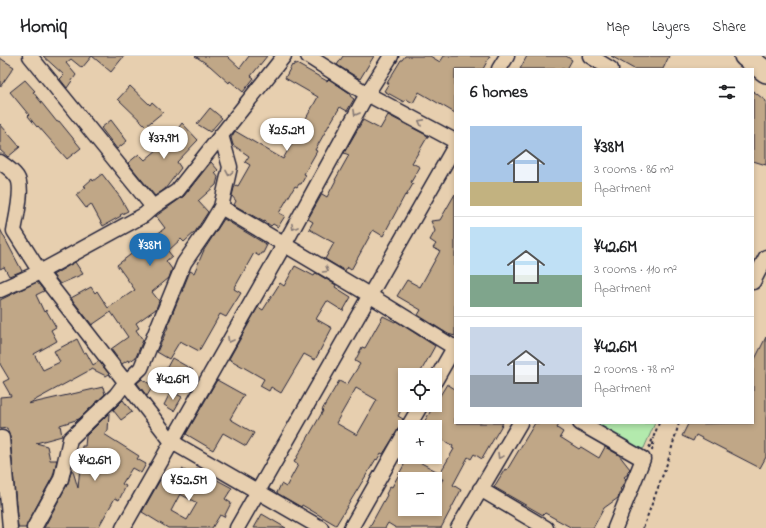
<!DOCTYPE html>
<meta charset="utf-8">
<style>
body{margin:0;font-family:"Indie Flower",sans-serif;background:#f2f2f2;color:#202124;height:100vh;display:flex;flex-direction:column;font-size:15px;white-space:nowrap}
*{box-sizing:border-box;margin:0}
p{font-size:13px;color:#757577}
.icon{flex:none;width:22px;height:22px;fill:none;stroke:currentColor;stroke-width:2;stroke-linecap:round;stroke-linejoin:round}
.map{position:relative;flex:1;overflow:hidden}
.side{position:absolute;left:454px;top:12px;width:300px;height:356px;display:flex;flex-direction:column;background:#fff;border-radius:0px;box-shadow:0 2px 6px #0003}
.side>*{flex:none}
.buttons{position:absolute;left:398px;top:312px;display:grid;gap:8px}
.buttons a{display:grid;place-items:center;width:44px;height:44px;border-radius:0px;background:#fff;box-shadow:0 2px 6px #0003;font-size:20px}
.price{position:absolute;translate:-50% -34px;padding:0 9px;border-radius:14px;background:#fff;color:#222;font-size:13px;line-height:26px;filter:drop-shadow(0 1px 2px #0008)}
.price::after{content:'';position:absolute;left:50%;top:24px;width:12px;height:9px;margin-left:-6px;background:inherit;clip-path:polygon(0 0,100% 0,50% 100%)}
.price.on{background:#1f6fb2;color:#fff}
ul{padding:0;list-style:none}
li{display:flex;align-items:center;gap:12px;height:100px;padding:0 16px}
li+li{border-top:1px solid #e0e0e0}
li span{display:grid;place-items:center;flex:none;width:112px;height:80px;border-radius:0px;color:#555}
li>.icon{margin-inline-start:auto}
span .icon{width:48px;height:48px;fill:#fffc;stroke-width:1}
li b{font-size:17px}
h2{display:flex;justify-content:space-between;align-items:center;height:48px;padding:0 16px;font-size:17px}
header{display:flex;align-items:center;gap:24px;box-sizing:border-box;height:56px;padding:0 20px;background:#fff;border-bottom:1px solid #e0e0e0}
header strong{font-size:19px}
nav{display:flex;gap:22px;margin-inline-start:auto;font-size:14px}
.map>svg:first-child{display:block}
.green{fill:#b3eaad;stroke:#6a8674}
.building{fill:#c0a787;stroke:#22223b;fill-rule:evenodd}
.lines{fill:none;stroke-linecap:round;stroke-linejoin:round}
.minor-casing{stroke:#22223b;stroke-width:17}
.highway-casing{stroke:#22223b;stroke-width:24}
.path{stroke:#22223b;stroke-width:2;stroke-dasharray:3 3;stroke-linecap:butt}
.minor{stroke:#e7cfaf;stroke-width:14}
.highway{stroke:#e7cfaf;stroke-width:21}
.oneway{stroke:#847875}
</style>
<header>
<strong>Homiq</strong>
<nav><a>Map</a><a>Layers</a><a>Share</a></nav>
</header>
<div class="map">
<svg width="766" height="472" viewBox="0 0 766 472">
<rect width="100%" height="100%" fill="#e7cfaf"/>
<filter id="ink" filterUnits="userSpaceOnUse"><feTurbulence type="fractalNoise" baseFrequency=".025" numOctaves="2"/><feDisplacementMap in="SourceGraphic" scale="8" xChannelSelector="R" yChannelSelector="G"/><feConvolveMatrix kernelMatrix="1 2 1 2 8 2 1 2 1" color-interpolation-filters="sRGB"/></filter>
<g filter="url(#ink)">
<!-- green -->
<path class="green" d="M594,367H655L644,392L640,394Z"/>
<!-- building -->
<path class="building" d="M43,0H92L82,12L71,3L66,7L76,19L67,32L60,23L64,19Z
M92,0H124L111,16Z
M195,0H227L240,12L249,0H267L251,20L254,22L243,36L230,25L229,27L210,10Z
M343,0H374L360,23L337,9Z
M405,0H430L440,6L444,0H490L483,13H455V57L419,36L413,47L406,43L404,46L384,35L389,27H387L401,4H402Z
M527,0H566L572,4L567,13H520Z
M611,0H669L663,13H634Z
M0,2L14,11L0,31Z
M295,7L327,25L329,23L351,38L350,40L354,43L347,55L340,51L328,71L315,94L317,95L304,118L306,119L301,128H299L297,131L295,130L279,157L285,160L278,171L273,168L271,170L264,165V166L234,149L236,145L232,140L234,132L236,129L238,130L250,109L245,106L249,100L233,89L231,82L235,75L283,103L318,41L285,22L292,9L293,10Z
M25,24L35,35L33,36L57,66L59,65L81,92L67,103L38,70L37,71L28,60L29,59L10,36Z
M130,30L150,49L152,46L163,56L146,70L118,43Z
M753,35L766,45V109L753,105Z
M210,52L222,62L210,76L197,68Z
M388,59L428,80L412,107L420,111L411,126L413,128L406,140L405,139L383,180L373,174L351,214L347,211L345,215L325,203L334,187L309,173L313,166L308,163L322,138L327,141L336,124H335L349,99L344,97L363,64L380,73Z
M111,64L127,85L117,93L101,72Z
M182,67L198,84L177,106L181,112L165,133L155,140L128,107L139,98L145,104L164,88L158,83L169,74L174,78Z
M0,68L20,91L8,101L0,94Z
M211,106L218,114L215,117L218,121L216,129L198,145L208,156L195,176L184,186L181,183L168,195L172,200L166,205L172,213L169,222L152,236L159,245L156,253L136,267L139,272L136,274L143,284L136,301L129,306L128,304L122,308L111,293L128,281L111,256L92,269L71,242L91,231L95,237L97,235L108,252L135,234L117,209L165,172L156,160L184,140Z
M102,118L120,141L128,155L120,159L121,160L103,170L91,148L86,152L76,139L86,131L84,130L92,123L93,125Z
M455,138V280L448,278L418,259L421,254L397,240L407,224L420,231L440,195L433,192L436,188L430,184L435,175L431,165L440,164Z
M224,163L267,189L263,197H261L259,200L254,197L234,233L241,237L226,261L220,258L199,295L180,285L169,303L157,296L168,271H167L178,244L183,234L182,235L190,215L194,217L204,194Z
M0,173L22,215L9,220L4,211L0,213Z
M75,206L83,218L60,228L53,219Z
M295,210L314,220L316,217L336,229L335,231L351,241L343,255L327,245L316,263L332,272L315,304L304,298L281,337L271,331L269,335L260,330L264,323L229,303L258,251L263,254L280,227L284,230Z
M37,226L44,235L36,239L44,256L46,254L56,271L51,274L57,285L34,298L43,314L60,306L54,295L77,283L84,297L86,296L93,309L99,305L109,318L106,320L92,313L28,348L103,331L105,338L79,363L60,369L62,380L36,387L47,390L50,404H57L53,420L27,468L26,472H18L10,381L7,372L0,373V341L11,340L3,326L9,323L0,308V244Z
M383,260L395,266L396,265L435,290L419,319H405V347L398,360L403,363L400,371L383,398L381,397L377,404L376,403L336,469L302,449L301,451L277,437L281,428L286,431L298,409L294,406L323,355L322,354L339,325L347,329L360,308L355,305L362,291L365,292ZM356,332L377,344L357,379L336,367Z
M766,281V401L760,412L696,379L693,385L682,380L688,368L753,367V307Z
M172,302L193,314L179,337L159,326Z
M142,323L153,330L147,340L137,327Z
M217,324L244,339L230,363L254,377L246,390L223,377L213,394L186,378Z
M447,328L455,333V367H503L482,403L474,398L471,403L468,401L453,429L461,434L441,472H396L388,467L385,472H369L387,439L386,438L390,430L392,431L405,407L406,408L410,401L440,417L454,393L452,392L453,390L435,379V371H421ZM405,423H443L435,436V453H405Z
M171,335L182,341L174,355L164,349Z
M123,344L132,356L121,364L113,354Z
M109,357L108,375L104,378L139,400L137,403L146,408L141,417L132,412L122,428L126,430L119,444L115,442L98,472H44L68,427L72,412L78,432L82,390H85L86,380Z
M535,367H560L557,372L563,376L560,381L579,393L581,391L599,402L605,391L619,399L630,413L627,416L628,418L624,421L626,423L622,431L620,433L621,434L619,438L618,442L604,452L593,472H572L545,457L543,459L494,431L505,413L507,414Z
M182,413L194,420L197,413L232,432L225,443L231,447L224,461L220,459L212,472H168L142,456L160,424L172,431ZM180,438L197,447L187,464L171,455Z
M262,458L286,472H254Z"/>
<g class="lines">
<defs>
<path id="minor" d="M30,0L153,151
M308,0L367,38L455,85
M590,0L611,13
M499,13L507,0
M221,79L230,111L221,151L361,234L455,292
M0,106C6,110 13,115 17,121C24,131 16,163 14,175L40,216L172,386L321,472
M753,226L766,201
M0,234L40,216L144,159L153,151L177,135L284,0
M435,325L455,290
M580,367L643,403L615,472
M408,371L421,349
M0,382H2L10,472
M480,433L546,472
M34,472L61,423L70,383L116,339L125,327L141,312L184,207L209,171L221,151
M123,472L284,189L367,38L391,0
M237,472L455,90
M351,472L405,377
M458,472L520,367"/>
<path id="highway" d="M745,0L766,16"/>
</defs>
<!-- minor casing -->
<use href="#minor" class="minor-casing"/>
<!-- highway casing -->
<use href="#highway" class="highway-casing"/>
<!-- path -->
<path class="path" d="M649,392L659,367
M652,395L654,382
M643,472L668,405L679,367"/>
<!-- minor -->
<use href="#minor" class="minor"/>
<!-- highway -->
<use href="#highway" class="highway"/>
</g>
<!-- one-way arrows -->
<defs><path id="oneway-chevron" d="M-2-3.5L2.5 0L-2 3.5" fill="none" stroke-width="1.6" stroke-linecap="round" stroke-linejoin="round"/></defs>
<g class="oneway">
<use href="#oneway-chevron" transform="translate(356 57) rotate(119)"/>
<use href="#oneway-chevron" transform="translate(421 66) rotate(-152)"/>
<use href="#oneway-chevron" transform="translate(229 117) rotate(101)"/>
<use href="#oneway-chevron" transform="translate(294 171) rotate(119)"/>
<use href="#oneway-chevron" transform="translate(326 214) rotate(30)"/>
<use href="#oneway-chevron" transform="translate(230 284) rotate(119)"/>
<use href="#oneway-chevron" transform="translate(500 400) rotate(121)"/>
</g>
</g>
</svg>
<div class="buttons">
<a><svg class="icon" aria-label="locate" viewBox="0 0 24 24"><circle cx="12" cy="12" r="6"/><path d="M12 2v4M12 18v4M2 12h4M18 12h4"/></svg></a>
<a>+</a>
<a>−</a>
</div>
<b class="price" style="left:287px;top:96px">¥25.2M</b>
<b class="price" style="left:164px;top:104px">¥37.9M</b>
<b class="price on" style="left:150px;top:211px">¥38M</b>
<b class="price" style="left:173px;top:345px">¥42.6M</b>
<b class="price" style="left:95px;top:426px">¥42.6M</b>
<b class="price" style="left:189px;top:446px">¥52.5M</b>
<section class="side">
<h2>6 homes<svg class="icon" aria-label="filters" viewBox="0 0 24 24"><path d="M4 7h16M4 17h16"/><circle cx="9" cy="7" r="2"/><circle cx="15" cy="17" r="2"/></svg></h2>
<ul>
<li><span style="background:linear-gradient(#a9c7e8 70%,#c2b280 0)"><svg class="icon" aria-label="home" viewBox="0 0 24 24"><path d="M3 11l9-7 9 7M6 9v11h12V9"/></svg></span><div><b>¥38M</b><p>3 rooms · 86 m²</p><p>Apartment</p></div></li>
<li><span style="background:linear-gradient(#bfe0f5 60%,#7fa58c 0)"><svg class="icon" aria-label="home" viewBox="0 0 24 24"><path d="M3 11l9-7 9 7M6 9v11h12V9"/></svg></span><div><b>¥42.6M</b><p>3 rooms · 110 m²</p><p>Apartment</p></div></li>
<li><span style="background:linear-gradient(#c9d6e8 60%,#9aa5b1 0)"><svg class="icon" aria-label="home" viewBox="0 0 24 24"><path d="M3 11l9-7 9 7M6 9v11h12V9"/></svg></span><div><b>¥42.6M</b><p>2 rooms · 78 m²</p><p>Apartment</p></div></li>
</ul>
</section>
</div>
